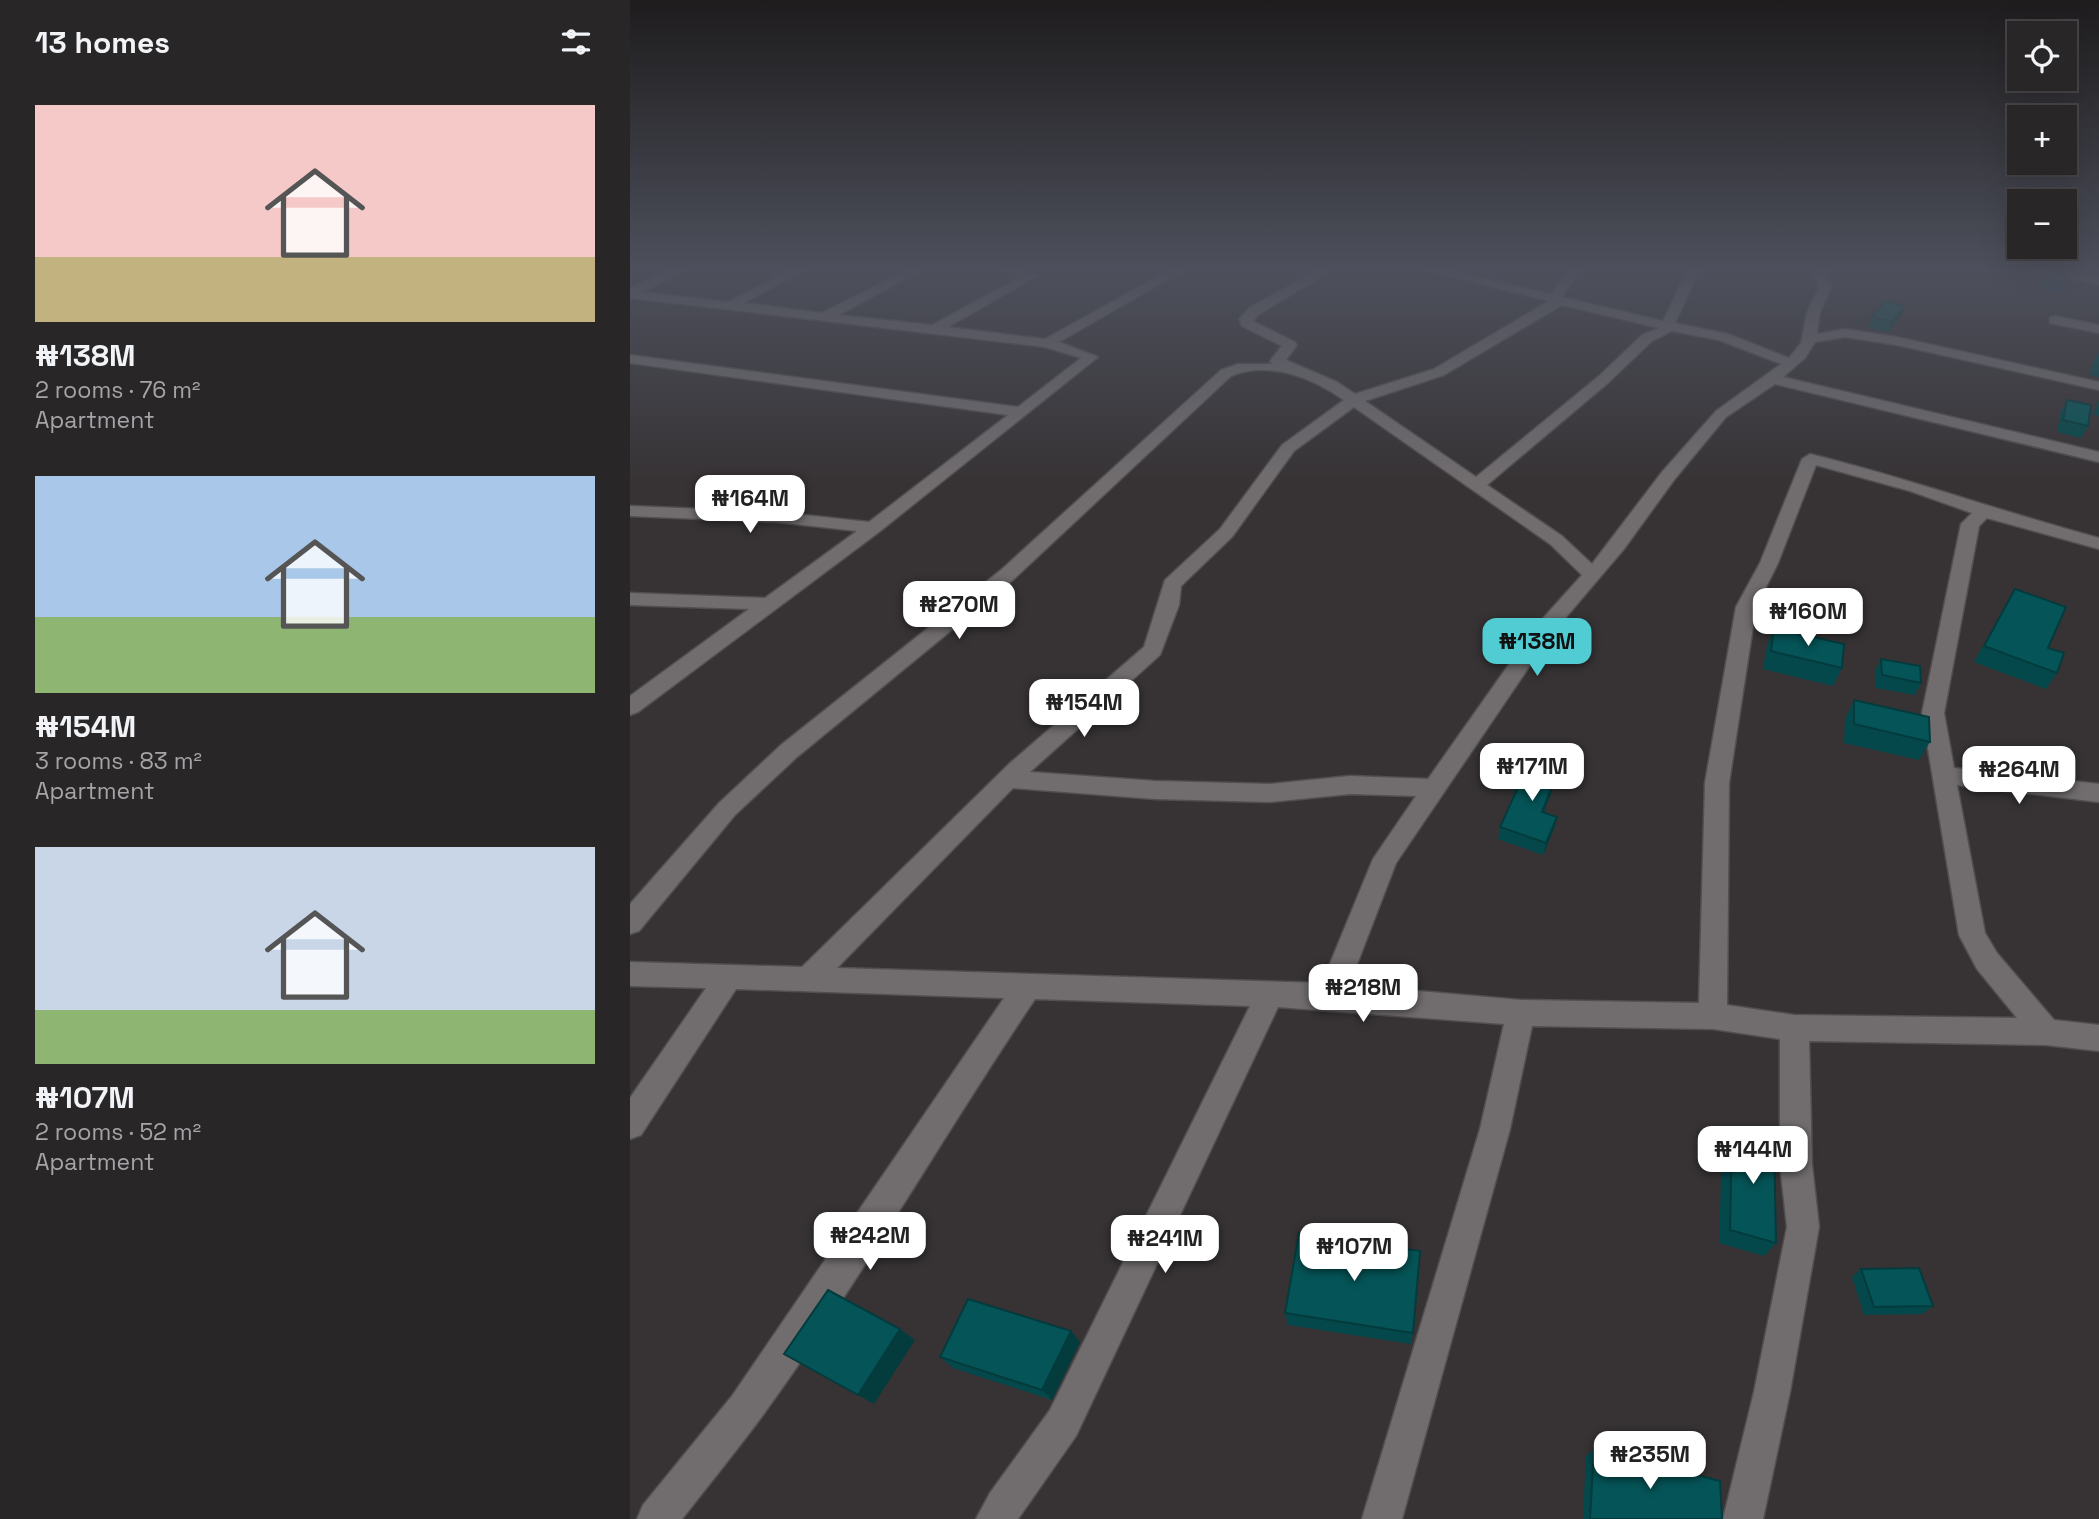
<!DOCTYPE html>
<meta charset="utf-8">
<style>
body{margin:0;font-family:"Space Grotesk",sans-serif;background:#353234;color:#f1f3f6;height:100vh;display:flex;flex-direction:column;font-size:26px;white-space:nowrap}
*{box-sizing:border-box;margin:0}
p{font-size:23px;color:#a5a5a8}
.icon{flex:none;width:38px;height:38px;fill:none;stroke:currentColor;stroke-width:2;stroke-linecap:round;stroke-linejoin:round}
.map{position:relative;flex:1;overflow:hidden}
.sheet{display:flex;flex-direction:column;background:#292628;width:630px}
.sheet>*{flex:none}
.fabs{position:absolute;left:1377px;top:21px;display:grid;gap:14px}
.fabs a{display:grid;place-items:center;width:70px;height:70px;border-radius:0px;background:#292628;box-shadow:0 7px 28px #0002,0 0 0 2px #454345;font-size:35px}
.price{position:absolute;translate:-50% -60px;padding:0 16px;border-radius:14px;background:#fff;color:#222;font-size:23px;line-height:46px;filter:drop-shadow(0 2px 4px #0008)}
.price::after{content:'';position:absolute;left:50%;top:42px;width:21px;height:16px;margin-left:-10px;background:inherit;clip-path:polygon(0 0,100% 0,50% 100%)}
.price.active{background:#51ccd2;color:#111}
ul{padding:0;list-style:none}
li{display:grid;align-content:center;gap:14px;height:371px;padding:0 35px}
li span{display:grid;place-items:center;height:217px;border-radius:0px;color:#555}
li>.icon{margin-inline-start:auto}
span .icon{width:126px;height:126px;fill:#fffc;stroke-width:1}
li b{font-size:30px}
h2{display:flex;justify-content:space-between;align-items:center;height:84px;padding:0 35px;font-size:30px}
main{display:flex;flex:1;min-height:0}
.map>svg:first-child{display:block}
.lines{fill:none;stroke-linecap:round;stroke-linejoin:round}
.minor-casing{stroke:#514f50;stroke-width:3}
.minor{fill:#716d6f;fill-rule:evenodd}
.wall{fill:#04484b}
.shaded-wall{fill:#043b3d}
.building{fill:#055457;stroke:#043b3d;stroke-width:2}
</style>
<main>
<section class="sheet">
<h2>13 homes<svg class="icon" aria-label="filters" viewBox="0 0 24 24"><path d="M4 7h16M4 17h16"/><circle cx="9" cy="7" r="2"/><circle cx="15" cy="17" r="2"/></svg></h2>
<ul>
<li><span style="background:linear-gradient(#f6c9c9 70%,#c2b280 0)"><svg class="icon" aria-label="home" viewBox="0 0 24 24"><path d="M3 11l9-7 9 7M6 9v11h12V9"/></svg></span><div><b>₦138M</b><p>2 rooms · 76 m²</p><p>Apartment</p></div></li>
<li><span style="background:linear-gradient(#a9c7e8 65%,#8fb573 0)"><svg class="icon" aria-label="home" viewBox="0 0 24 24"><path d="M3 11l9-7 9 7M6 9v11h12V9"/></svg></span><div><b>₦154M</b><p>3 rooms · 83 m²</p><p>Apartment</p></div></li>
<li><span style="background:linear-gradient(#c9d6e8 75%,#8fb573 0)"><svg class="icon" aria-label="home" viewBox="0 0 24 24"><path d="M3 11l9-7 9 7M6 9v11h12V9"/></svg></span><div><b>₦107M</b><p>2 rooms · 52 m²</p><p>Apartment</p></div></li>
</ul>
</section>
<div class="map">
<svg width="1469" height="1519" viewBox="0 0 1469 1519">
<rect width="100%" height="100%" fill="#373335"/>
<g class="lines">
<defs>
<path id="minor" d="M43,269H59L13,292L98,302L162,269H177L114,303L192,313L278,269H293L209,315L302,325L392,276L370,269H392L409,275L318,327L415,339L541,269H556L429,342L468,357L249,532L8,712L0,715V696L119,609L0,605V593L135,598L227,531L146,522L0,516V506L146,512L239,522L378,415L0,363V355L388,407L451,358L415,347L0,298V288Z
M689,269H704L629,314L623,321L665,342L667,345L656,360L707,382L725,394L804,369L919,301L791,269H814L921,294L939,269H951L932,297L1033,321L1058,269H1070L1045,323L1098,334L1159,358L1171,343L1177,312L1188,290L1184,269H1196L1202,287L1190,312L1187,334L1215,329L1267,337L1469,382V390L1267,345L1215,337L1185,342L1175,358L1153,377L1469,452V462L1145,384L1096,417L1044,480L994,549L920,636L766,863L719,985L891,1000L1069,1003L1075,783L1106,607L1130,563L1172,459L1180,454C1278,478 1372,512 1469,538V549L1357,518L1349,526L1314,713L1324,768L1469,784V802L1327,785L1355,933L1367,953L1424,1020L1469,1025V1051L1416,1045L1179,1041L1182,1165L1189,1227L1160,1392L1133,1519H1093L1124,1392L1157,1227L1150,1165V1039L1083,1029L902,1026L880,1129L772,1519H732L850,1129L874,1024L648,1007L446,1436L388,1519H346L360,1493L420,1410L620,1006L405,999C311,1139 227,1287 127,1423C103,1455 77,1487 52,1519H7L13,1505L102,1396L374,998L106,989L11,1135L0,1139V1098L76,988L0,986V962L172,967L379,764L514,647L535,580L590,529L652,445L714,400C683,378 639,360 601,376L385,578L167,757L105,815L9,931L0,934V904L89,803L151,745L371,570L591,370L608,364H642L640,361L652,346L612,326L609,319L619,308ZM932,305L1029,328L1012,335L969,376L846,477L735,401L814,375ZM1042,331L1089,340L1151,364L1086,411L1032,472L962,564L932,536L857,485L979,382L1022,341ZM724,407L920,544L952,575L906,626L798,779L720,776L640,784L525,781L400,772L530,655L549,605L551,586L602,537L664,451ZM1186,465L1280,491L1342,513L1331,524L1292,713L1329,935L1347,969L1387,1018L1164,1015L1097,1005L1099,783L1126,607L1148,563ZM383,788L525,799L640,802L720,794L786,796L743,859L692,983L207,968Z
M1397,269H1423L1469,277V285Z
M1425,316L1469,325V333L1420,323V317Z"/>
</defs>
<!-- minor casing -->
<use href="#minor" class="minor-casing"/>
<!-- minor -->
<use href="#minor" class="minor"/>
</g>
<!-- wall -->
<path class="wall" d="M1416,269H1436L1435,283L1430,293L1409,289L1413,275Z
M1275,306L1271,316L1258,332L1238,328L1242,317Z
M1469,351V377L1460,375L1465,359Z
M1437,400L1458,426L1451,438L1427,432L1431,411Z
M1469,400V416L1463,414Z
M1385,589L1418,648L1427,673L1416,689L1344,662Z
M1144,628L1212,668L1203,686L1133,669L1137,646Z
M1251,659L1291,683L1285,695L1246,688L1245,671Z
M1224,700L1300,742L1289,760L1214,743L1215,719Z
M885,779L925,783L914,812L927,817L924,829L913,855L868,839L870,827L886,792L883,791Z
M1102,1129L1146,1243L1134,1256L1089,1243L1092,1144Z
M1231,1269L1303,1306L1292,1314L1234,1315L1222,1277Z
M655,1313L783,1333L781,1344L658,1325Z
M441,1331L450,1342L422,1400L323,1368L310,1357Z
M964,1449L1092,1519H953L956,1456Z"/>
<!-- shaded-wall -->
<path class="shaded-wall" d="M1275,306L1271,316L1258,332L1262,322Z
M928,770L925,783L909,824L912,812Z
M927,817L924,829L913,855L916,843Z
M270,1329L285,1340L244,1404L228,1395Z
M441,1331L450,1342L422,1400L412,1390Z"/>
<!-- building -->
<path class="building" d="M1417,269H1438L1435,283L1414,279Z
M1255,301L1275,306L1262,322L1242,317Z
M1437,400L1461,405L1458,426L1433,420Z
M1385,589L1436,607L1418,648L1434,653L1427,673L1354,646Z
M1144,628L1214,644L1212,668L1141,651Z
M1251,659L1290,666L1291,683L1252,675Z
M1224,700L1299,717L1300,742L1224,724Z
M893,760L928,770L912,812L927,817L916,843L870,827L891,781L885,779Z
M1102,1129L1144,1139L1146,1243L1100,1230Z
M669,1233L790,1251L783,1333L655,1313Z
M1289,1268L1303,1306L1244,1307L1231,1269Z
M198,1290L270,1329L228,1395L154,1354Z
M338,1299L441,1331L412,1390L310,1357Z
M964,1449L1090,1481L1092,1519H960Z"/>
<!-- sky -->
<linearGradient id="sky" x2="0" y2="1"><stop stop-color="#1e1c1d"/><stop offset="0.56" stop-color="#4d505c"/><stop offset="1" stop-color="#4d505c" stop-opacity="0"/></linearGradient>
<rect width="1469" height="482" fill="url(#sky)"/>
</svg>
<div class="fabs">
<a><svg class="icon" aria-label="locate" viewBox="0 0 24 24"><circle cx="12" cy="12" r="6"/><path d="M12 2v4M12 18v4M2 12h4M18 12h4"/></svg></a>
<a>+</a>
<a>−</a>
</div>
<b class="price" style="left:120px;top:535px">₦164M</b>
<b class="price" style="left:329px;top:641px">₦270M</b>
<b class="price" style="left:1178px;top:648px">₦160M</b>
<b class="price active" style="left:907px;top:678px">₦138M</b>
<b class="price" style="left:454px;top:739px">₦154M</b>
<b class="price" style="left:902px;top:803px">₦171M</b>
<b class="price" style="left:1389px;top:806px">₦264M</b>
<b class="price" style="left:733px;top:1024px">₦218M</b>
<b class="price" style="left:1123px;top:1186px">₦144M</b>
<b class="price" style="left:240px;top:1272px">₦242M</b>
<b class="price" style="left:535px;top:1275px">₦241M</b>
<b class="price" style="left:724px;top:1283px">₦107M</b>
<b class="price" style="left:1020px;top:1491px">₦235M</b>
</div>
</main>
